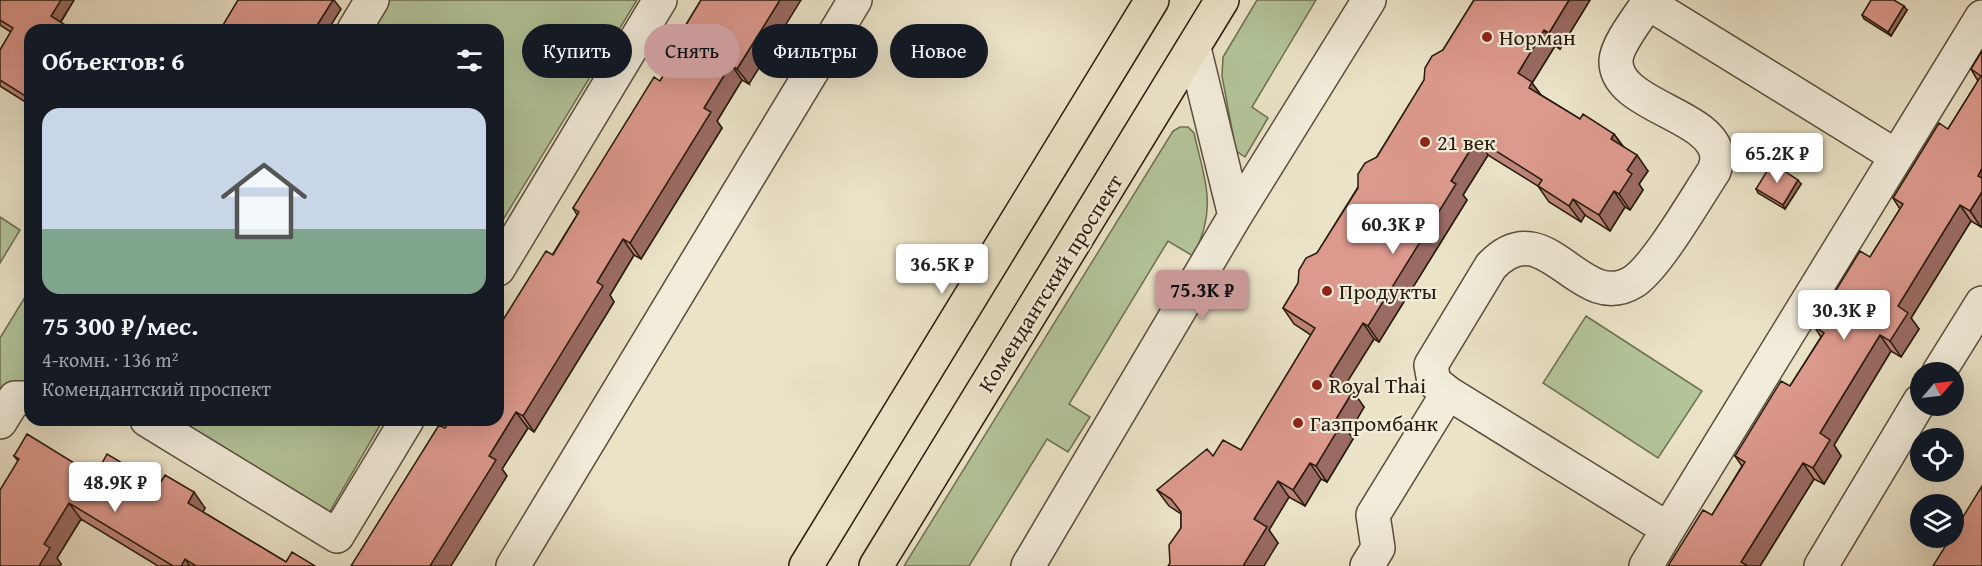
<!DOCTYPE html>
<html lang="ru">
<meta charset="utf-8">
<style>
body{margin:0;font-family:"Gentium Book Plus",serif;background:#242831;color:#f1f3f6;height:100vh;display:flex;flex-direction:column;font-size:22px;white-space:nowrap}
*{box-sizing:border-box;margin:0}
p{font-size:20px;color:#9ea1a6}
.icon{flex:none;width:33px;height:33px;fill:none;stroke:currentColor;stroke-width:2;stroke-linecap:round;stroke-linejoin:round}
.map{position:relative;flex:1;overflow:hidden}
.details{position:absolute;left:24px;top:24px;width:480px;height:402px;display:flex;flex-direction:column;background:#171b24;border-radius:18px;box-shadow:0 6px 24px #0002}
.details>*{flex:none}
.banner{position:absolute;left:522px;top:24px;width:570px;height:54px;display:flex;gap:12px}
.needle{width:39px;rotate:62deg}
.controls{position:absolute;left:1910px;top:362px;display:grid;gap:12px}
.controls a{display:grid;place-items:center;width:54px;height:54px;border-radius:50%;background:#171b24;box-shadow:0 6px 24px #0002;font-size:30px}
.price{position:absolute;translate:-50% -51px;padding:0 14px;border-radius:6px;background:#fff;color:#222;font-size:20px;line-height:39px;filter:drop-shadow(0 2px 3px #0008)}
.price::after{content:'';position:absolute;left:50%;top:36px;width:18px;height:14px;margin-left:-9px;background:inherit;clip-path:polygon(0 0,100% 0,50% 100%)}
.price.current{background:#c59692;color:#111}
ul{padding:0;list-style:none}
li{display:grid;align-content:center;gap:12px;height:318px;padding:0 18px}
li+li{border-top:2px solid #363941}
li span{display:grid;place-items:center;height:186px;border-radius:18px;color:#555}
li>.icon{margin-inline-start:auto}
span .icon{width:108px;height:108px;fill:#fffc;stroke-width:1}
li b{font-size:26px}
h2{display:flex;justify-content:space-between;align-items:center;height:72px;padding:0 18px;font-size:26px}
.pill{padding:0 21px;border-radius:27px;background:#171b24;box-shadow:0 6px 24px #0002;font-size:21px;line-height:54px}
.pill.current{background:#c59692;color:#111}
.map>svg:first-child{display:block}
.green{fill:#b3c499;stroke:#6d7052;stroke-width:1.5}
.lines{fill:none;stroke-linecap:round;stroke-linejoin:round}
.minor-casing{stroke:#584d3b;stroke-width:36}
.major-casing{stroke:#271b0c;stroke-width:36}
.minor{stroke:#f2eddb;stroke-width:33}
.major{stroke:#ebe3c8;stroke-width:33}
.wall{fill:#bd8479;stroke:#271b0c;stroke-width:1.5}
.shaded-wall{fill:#9a6b63;stroke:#271b0c;stroke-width:1.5}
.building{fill:#dc998d;stroke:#271b0c;stroke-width:1.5}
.poi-dot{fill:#8f2418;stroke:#f2eddb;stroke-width:2}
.labels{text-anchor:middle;stroke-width:4.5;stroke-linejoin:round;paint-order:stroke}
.poi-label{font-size:22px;fill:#271b0c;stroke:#f2eddb;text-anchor:start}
.street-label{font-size:22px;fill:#271b0c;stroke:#f2eddb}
</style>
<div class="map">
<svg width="1982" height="566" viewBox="0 0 1982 566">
<rect width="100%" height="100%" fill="#ebe3c8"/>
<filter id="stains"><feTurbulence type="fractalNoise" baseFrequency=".00333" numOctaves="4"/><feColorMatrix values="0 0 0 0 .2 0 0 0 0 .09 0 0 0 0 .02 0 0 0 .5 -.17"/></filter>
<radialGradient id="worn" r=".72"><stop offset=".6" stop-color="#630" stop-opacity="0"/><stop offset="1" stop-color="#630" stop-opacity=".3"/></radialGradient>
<!-- green -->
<path class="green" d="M379,0H637L498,228V30H362Z
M1257,0H1316L1252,107L1268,118L1245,157L1236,151L1222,76L1223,57Z
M1180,127H1188L1194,133C1205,182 1218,209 1193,256L1168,241L1069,404L1090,417L1068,452L1047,439L969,566H904L1173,131Z
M0,217L20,230L0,263Z
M30,289V393L0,411V338Z
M1586,316L1702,391L1658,458L1543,383Z
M179,420H383L329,513Z"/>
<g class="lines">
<defs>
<path id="minor" d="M1648,3L1896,156
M354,30L372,0
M1235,216L1369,0
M498,269L660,0
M1939,372L1982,303
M1448,393L1434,382L1431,365L1491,266C1546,208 1579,315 1633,282C1656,268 1696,198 1714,171C1715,168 1717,162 1717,158C1716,114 1614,107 1616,60C1617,44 1641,14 1650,0
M147,420L337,536L407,420
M0,422L15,398H30
M513,566L855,0
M1028,566L1235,216L1194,48
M1367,566L1378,548L1373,515L1448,393L1668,529L1982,17
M1646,566L1668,529
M1821,566L1920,401"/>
<path id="major" d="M806,566L1152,0
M876,566L1222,0"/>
</defs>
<!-- minor casing -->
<use href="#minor" class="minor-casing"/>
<!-- major casing -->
<use href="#major" class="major-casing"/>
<!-- minor -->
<use href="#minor" class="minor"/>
<!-- major -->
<use href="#major" class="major"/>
</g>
<!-- wall -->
<path class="wall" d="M0,0H74L61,22L30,30V105L0,86V50L11,32L0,25Z
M701,0L749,84L742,80L717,121L722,128L641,259L634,255L610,295L614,302L534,432L528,428L502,469L507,476L445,428L577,215L573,208L660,81L685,40L681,33Z
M1474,0H1590L1560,49L1555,46L1532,83L1541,95L1580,119L1614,134L1623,146L1648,171L1639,184L1643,190L1630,210L1625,207L1610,231L1585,215L1581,222L1549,202L1538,186L1488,155L1463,195L1467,200L1379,342L1374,339L1345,385L1364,407L1349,433L1353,439L1327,482L1321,479L1305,506L1289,497L1269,530L1278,543L1170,563L1181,528V514L1169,506L1157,490L1213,456L1241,450L1311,335L1294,324L1283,308Z
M1907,10L1891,36L1864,19L1862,15Z
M1982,51L1981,227L1971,221L1911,318L1919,329L1901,357L1891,351L1834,445L1841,456L1824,484L1814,479L1760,566L1712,515L1742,466L1735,456L1790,386L1821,337L1814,326L1870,257L1900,209L1893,198L1948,129L1978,81L1971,69Z
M1801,184L1785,209L1758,193L1756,189Z
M14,456L95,476L159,485L205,508L203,512L286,562L315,566H158L81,519L57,558L61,564L60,566H0L18,461Z"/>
<!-- shaded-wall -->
<path class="shaded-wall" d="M61,0H74L58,26L51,16Z
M333,0H334L341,9L328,30H314Z
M780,0H801L749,84L737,69Z
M1569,0H1590L1560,49L1549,33Z
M1904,6L1907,10L1891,36L1888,32Z
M1544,30L1555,46L1532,83L1543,98L1529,88L1518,73Z
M731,64L742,80L717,121L722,128L641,259L630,243L704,108Z
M1614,134L1625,150L1611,139Z
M1477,139L1488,155L1463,195L1467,200L1379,342L1368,326L1451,181Z
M1637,155L1648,171L1639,184L1643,190L1630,210L1619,194L1627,170Z
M1982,168V182L1978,176Z
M1798,180L1801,184L1785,209L1783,205Z
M1614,191L1625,207L1610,231L1599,215Z
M1982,192V226L1981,227L1970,211Z
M1573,199L1585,215L1581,222L1569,206Z
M1960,205L1971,221L1911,318L1919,329L1901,357L1890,341L1898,306Z
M623,239L634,255L610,295L614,302L534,432L523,416L597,282Z
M1363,323L1374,339L1341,392L1330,376Z
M1880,335L1891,351L1834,445L1841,456L1824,484L1813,468L1820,433Z
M1353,391L1364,407L1349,433L1353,439L1327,482L1316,466L1336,419Z
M516,412L528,428L502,469L507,476L451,566H430L489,456Z
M1310,463L1321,479L1305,506L1293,490Z
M1803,463L1814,479L1760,566H1744L1741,562Z
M1278,481L1289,497L1269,530L1278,543L1264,566H1243L1254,519Z
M194,492L205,508L199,519L188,503Z
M69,503L81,519L57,558L61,564L60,566H39L44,544Z
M185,559L190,566H181Z"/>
<!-- building -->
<path class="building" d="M0,0H61L51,16L73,30H30V99L0,80V50L13,28L0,20Z
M238,0H333L314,30H220Z
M701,0H780L737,69L731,64L704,108L711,112L630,243L623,239L597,282L603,286L523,416L516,412L489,456L496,460L430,566H351L439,425L445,428L450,420H498V328L546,251L553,255L579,212L573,208L654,77L660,81L687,37L681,33Z
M1474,0H1569L1549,33L1544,30L1518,73L1532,82L1529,88L1580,119L1583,114L1614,134L1611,139L1637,155L1627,170L1632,174L1619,194L1614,191L1599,215L1573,199L1569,206L1538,186L1542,180L1477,139L1451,181L1456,184L1368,326L1363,323L1330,376L1353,391L1336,419L1342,423L1316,466L1310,463L1293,490L1278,481L1254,519L1267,527L1243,566H1168L1170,563L1169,545L1181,528V512L1171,499L1157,490L1207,449L1213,456L1223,440L1241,450L1315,328L1283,308L1298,283L1299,270L1306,258L1317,253L1358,188V174L1365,163L1377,157L1424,80L1425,68L1432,56L1443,50Z
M1871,0H1894L1904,6L1888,32L1862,15Z
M1982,51V168L1978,176L1982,178V192L1970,211L1960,205L1898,306L1908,313L1890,341L1880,335L1820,433L1830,440L1813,468L1803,463L1741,562L1748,566H1668L1703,510L1712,515L1745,462L1735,456L1781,381L1790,386L1824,333L1814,326L1860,251L1870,257L1903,204L1893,198L1939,123L1948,129L1981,76L1971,69Z
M1772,163L1798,180L1783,205L1756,189Z
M27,434L95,476L107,454L159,485L165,475L194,492L188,503L286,562L292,552L315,566H196L185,559L181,566H173L69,503L44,544L50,548L39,566H0V490L19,459L14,456Z
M1982,486V566H1933L1951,537H1953V533Z"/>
<!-- markers -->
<g class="poi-dot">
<circle cx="1487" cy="37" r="6"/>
<circle cx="1425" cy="142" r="6"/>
<circle cx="1327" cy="291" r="6"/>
<circle cx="1317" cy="385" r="6"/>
<circle cx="1298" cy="423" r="6"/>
</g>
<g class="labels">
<!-- poi labels -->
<g class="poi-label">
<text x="1499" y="45">Норман</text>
<text x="1437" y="150">21 век</text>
<text x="1339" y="299">Продукты</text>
<text x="1329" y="393">Royal Thai</text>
<text x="1310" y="431">Газпромбанк</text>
</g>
<!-- street labels -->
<g class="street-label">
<text transform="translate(1050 283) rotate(-58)" y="8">Комендантский проспект</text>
</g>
</g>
<rect width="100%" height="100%" filter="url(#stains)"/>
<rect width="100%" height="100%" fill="url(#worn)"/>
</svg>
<div class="controls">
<a><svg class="needle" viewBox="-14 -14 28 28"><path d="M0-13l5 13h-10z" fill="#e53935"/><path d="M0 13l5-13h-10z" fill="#9ea1a6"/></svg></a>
<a><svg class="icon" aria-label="locate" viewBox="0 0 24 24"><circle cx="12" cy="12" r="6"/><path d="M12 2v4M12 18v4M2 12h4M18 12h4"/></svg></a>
<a><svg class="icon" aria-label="layers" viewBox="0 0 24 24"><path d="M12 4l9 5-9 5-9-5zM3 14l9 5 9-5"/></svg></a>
</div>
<b class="price" style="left:1777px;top:184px">65.2K ₽</b>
<b class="price" style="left:1393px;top:255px">60.3K ₽</b>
<b class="price" style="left:942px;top:295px">36.5K ₽</b>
<b class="price current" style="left:1202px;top:321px">75.3K ₽</b>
<b class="price" style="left:1844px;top:341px">30.3K ₽</b>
<b class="price" style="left:115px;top:513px">48.9K ₽</b>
<div class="banner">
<a class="pill">Купить</a>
<a class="pill current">Снять</a>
<a class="pill">Фильтры</a>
<a class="pill">Новое</a>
</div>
<section class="details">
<h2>Объектов: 6<svg class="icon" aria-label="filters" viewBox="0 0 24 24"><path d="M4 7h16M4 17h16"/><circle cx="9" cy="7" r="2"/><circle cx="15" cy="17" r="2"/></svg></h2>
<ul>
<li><span style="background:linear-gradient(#c9d6e8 65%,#7fa58c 0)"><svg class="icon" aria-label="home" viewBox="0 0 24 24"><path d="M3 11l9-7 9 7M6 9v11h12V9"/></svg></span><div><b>75 300 ₽/мес.</b><p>4-комн. · 136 m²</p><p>Комендантский проспект</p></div></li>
</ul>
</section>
</div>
